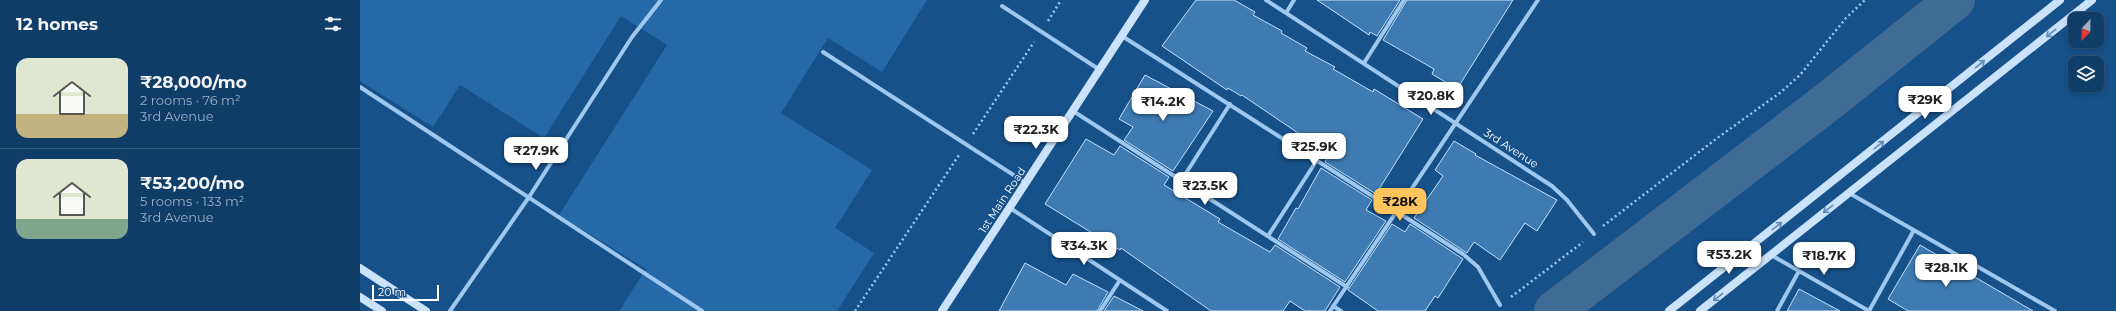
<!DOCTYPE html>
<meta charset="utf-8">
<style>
body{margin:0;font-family:Montserrat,sans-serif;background:#1e4871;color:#f1f3f6;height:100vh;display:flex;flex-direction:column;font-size:15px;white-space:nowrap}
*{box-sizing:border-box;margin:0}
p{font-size:13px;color:#9caec0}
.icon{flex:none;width:22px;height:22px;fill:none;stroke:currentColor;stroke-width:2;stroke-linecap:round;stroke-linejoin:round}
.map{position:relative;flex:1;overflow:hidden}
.side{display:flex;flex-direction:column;background:#103d68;width:360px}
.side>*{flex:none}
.needle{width:26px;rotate:202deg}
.tools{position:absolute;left:1708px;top:12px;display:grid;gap:8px}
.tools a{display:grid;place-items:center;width:36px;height:36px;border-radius:8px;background:#103d68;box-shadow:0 2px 6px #0003,0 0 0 1px #30567c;font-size:20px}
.scale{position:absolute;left:12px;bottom:10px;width:67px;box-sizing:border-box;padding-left:4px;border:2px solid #fff;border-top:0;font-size:11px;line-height:14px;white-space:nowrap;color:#fff;-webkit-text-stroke:3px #16518a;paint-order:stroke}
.price{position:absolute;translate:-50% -34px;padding:0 9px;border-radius:8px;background:#fff;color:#222;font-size:13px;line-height:26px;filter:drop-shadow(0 1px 2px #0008)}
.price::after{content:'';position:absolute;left:50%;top:24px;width:12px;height:9px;margin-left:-6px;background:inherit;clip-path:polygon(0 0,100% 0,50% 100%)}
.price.active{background:#ffc45c;color:#111}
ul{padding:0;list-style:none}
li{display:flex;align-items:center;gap:12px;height:100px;padding:0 16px}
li+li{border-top:1px solid #30567c}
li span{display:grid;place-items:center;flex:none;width:112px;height:80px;border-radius:12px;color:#555}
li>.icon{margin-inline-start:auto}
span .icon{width:48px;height:48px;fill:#fffc;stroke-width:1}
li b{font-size:17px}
h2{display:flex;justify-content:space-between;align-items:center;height:48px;padding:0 16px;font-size:17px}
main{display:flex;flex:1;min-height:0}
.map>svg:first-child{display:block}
.green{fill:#2569a7}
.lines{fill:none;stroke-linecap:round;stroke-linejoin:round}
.river{stroke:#406b95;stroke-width:40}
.building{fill:#3e7bb3;stroke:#c4e1fb}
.path{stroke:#9ec8ef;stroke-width:2.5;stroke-dasharray:2 3;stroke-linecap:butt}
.street{stroke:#9ec8ef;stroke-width:4}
.secondary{stroke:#cbe3fa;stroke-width:8}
.oneway{stroke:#5e8bb7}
.labels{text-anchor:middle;stroke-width:3.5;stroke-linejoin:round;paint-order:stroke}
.street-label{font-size:11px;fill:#fff;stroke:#16518a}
</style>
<main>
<section class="side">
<h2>12 homes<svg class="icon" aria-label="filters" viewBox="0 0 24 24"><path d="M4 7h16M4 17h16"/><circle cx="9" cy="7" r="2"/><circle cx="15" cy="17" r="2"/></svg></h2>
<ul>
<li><span style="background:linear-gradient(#dfe7d0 70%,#c2b280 0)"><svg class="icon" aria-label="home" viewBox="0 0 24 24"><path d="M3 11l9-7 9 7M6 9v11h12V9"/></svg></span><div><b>₹28,000/mo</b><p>2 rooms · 76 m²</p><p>3rd Avenue</p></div></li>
<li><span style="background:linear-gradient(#dfe7d0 75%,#7fa58c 0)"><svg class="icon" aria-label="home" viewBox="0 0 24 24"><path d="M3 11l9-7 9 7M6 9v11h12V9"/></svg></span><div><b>₹53,200/mo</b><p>5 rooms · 133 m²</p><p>3rd Avenue</p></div></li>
</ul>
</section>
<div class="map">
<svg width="1756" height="311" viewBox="0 0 1756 311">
<rect width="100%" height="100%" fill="#16518a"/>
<!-- green -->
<path class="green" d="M0,0H567L522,72L468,38L421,113L512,170L475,228L514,253L477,311H259L286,269L199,215L307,45L261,16L184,138L100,85L73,127L0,81Z"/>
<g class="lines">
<!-- river -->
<path class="river" d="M1194,311L1470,100L1595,0"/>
</g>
<!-- building -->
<path class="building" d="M836,0H874L895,12L893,15L922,31L921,33L947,48L945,51L975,67L973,69L1013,92L1014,89L1063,119L1016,194L965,162L969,154L882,95L881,96L868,88L867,90L802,46Z
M957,0H1040L1017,36L1010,32L1009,35Z
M1047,0H1153L1097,89L1072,74L1074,69L1023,40Z
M785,75L853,111L813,171L764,140L773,127L759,119Z
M726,139L754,155L760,146L809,177L804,185L860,219L858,222L910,252L915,245L980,287L965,311H945L930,301L923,311H851L761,248L760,250L685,204Z
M1094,141L1116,154L1115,155L1197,200L1177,231L1165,223L1140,260L1114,242L1107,253L1054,218L1083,176L1075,170Z
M961,168L1012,200L1006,210L1026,221L985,282L918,239L936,208L938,209Z
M1032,224L1045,232L1050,224L1103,259L1078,298L1075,296L1065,311H1018L988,290Z
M1560,245L1673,311H1548L1528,299Z
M665,263L706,285L713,274L748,292L737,311H639Z
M1439,289L1480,311H1427Z
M754,296L783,311H744Z"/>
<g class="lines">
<!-- path -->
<path class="path" d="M688,21L701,0
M613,134L674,42
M1243,226L1356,139L1421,92L1440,75L1486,18L1505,0
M1151,297L1223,242
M495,311L599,155"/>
<!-- street -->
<path class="street" d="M906,0L1192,186L1207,200L1234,234
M642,6L740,70
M926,13L934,0
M762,36L1103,254L1118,267L1140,305
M463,52L666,183
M1004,63L1044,0
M0,87L342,311
M713,111L987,287
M821,181L870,104
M1489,193L1695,311
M650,208L807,311
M908,236L957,160
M1411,255L1509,311
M973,306L981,311
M90,311L169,197L272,37L301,0
M740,311L760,280
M970,311L1178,0
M1417,311L1439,271
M1509,311L1554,230"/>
<!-- secondary -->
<path class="secondary" d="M0,268L66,311
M0,297L22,311
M582,311L785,0
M1309,311L1700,0
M1340,311L1732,0"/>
</g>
<!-- one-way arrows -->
<defs><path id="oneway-shaft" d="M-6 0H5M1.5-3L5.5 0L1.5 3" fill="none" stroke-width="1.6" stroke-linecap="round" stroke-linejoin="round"/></defs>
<g class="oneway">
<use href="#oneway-shaft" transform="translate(1691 33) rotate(142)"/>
<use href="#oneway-shaft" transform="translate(1620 64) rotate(-39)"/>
<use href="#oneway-shaft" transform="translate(1519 145) rotate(-38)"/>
<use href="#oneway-shaft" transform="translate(1468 209) rotate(142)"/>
<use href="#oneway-shaft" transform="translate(1417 226) rotate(-38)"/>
<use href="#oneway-shaft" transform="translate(1358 297) rotate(142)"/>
</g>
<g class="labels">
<!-- street labels -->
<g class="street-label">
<text transform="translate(1151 148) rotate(33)" y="4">3rd Avenue</text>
<text transform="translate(642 200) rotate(-57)" y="4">1st Main Road</text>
</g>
</g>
</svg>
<div class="tools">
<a><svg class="needle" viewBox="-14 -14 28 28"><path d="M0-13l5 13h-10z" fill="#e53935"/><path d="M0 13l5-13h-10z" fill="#9caec0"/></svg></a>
<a><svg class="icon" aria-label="layers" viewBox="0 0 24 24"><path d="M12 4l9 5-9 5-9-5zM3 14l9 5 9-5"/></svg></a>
</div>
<div class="scale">20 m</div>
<b class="price" style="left:1071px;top:116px">₹20.8K</b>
<b class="price" style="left:1565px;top:120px">₹29K</b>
<b class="price" style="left:803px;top:122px">₹14.2K</b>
<b class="price" style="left:676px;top:150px">₹22.3K</b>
<b class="price" style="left:954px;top:167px">₹25.9K</b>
<b class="price" style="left:176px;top:171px">₹27.9K</b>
<b class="price" style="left:845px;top:206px">₹23.5K</b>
<b class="price active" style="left:1040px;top:222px">₹28K</b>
<b class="price" style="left:724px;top:266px">₹34.3K</b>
<b class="price" style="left:1369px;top:275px">₹53.2K</b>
<b class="price" style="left:1464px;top:276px">₹18.7K</b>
<b class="price" style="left:1586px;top:288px">₹28.1K</b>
</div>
</main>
